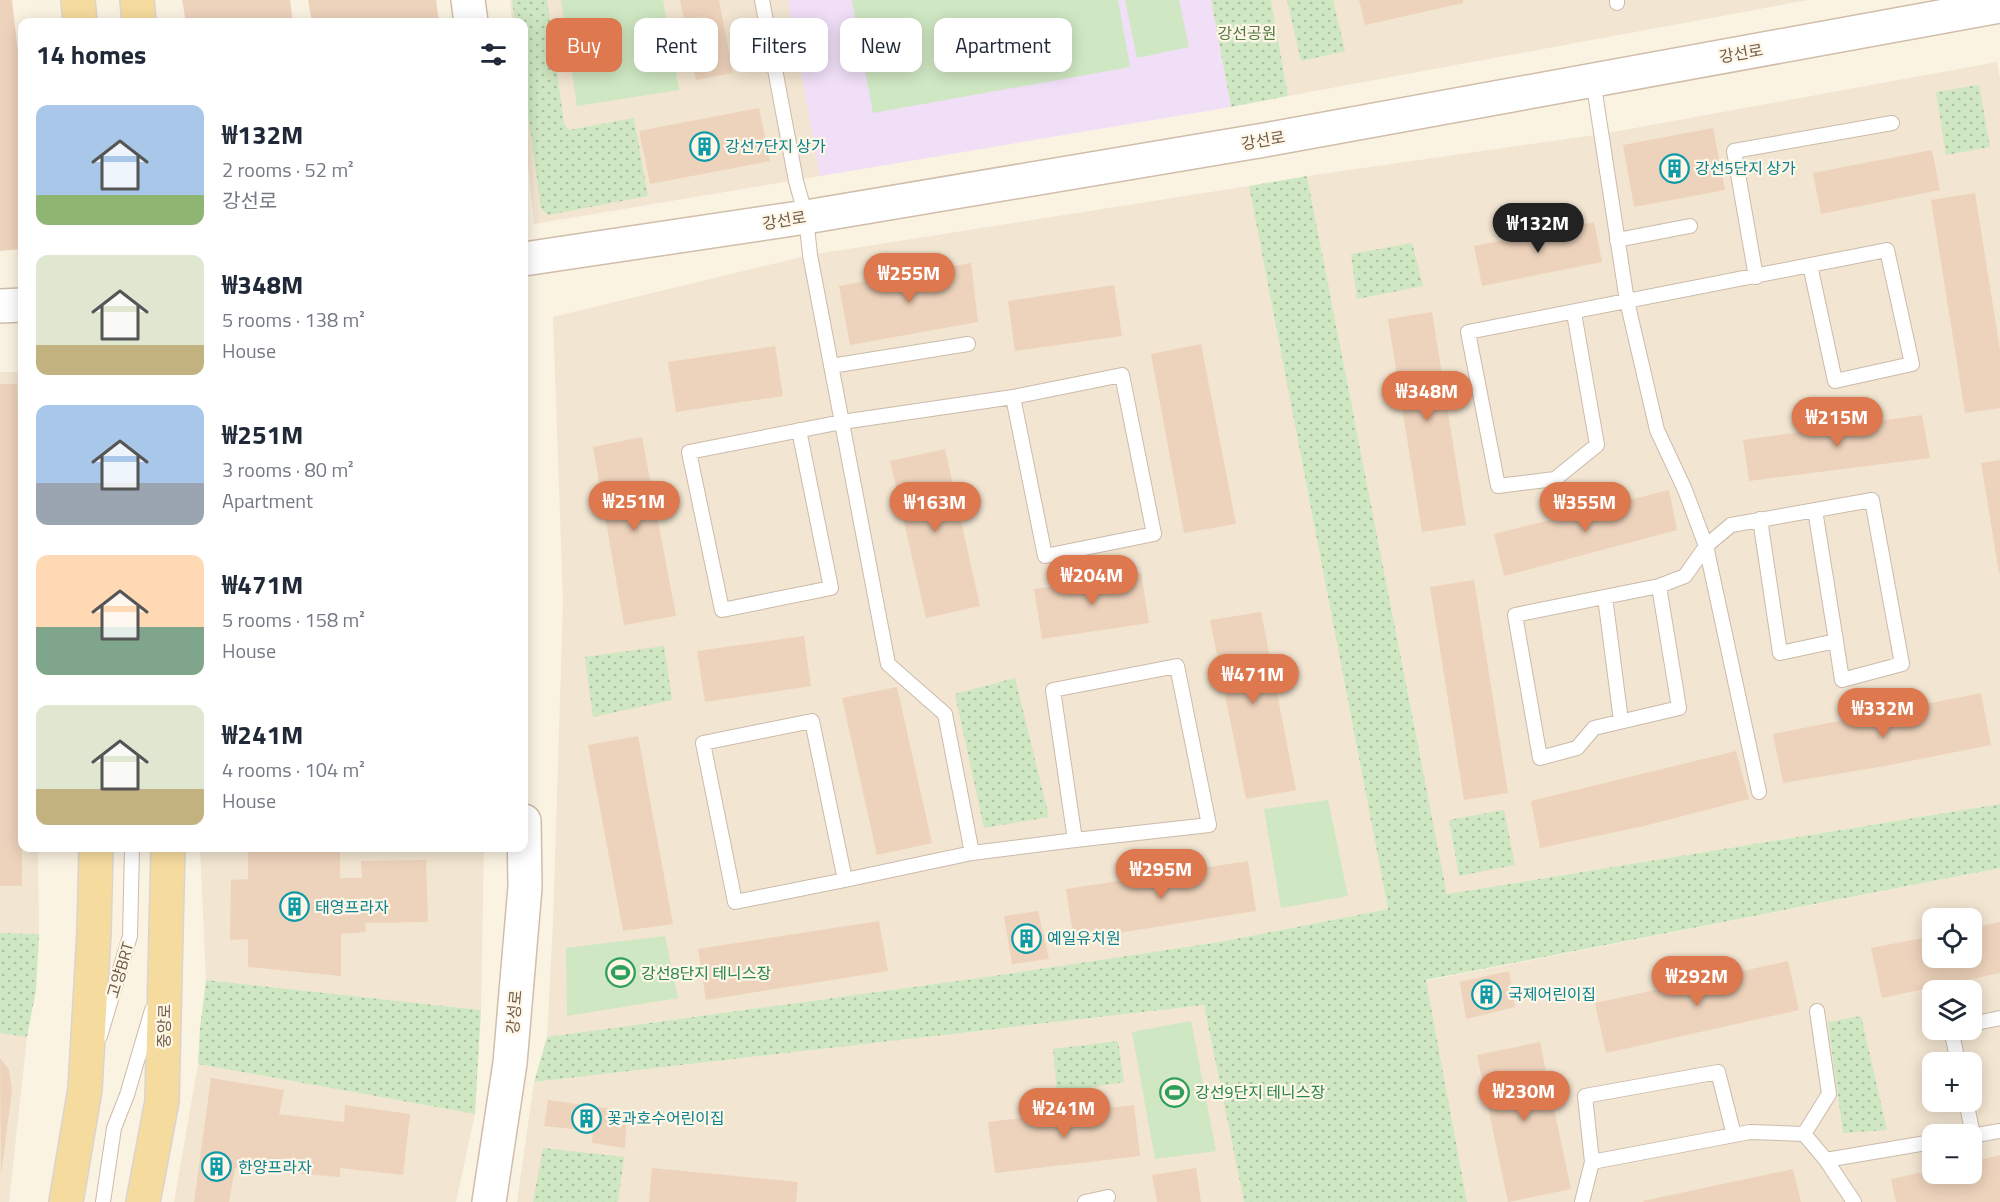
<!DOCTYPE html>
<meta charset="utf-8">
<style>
body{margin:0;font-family:"Titillium Web","Noto Sans KR",sans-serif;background:#f6f6f7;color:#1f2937;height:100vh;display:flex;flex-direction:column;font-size:22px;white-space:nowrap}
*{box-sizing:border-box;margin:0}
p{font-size:20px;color:#747a83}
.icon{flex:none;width:33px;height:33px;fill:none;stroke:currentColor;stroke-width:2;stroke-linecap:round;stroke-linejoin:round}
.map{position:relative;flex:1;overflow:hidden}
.details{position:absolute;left:18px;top:18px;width:510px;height:834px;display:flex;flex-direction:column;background:#fff;border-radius:12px;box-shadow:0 3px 15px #0003}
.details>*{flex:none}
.hud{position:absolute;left:546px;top:18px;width:570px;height:54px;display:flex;gap:12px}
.tools{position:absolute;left:1922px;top:908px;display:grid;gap:12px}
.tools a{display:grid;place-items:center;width:60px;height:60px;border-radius:12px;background:#fff;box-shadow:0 3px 15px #0003;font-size:30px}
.price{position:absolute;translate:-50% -51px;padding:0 14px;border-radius:21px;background:#de784e;color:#fff;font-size:20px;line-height:39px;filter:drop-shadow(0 2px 3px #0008)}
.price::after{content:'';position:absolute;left:50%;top:36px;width:18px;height:14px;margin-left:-9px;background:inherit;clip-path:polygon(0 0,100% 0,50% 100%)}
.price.selected{background:#222;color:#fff}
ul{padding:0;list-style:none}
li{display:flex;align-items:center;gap:18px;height:150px;padding:0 18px}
li span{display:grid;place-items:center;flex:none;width:168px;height:120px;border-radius:12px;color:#555}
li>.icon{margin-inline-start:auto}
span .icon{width:72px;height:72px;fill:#fffc;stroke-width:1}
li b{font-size:26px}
h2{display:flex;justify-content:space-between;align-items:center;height:72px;padding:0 18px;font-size:26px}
.tag{padding:0 21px;border-radius:12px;background:#fff;box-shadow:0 3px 15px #0003;font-size:21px;line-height:54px}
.tag.selected{background:#de784e;color:#fff}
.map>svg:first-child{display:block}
.residential{fill:#f2e5d1;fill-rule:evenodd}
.education{fill:#f0dff7}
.park{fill:url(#park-dots)}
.pitch{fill:#cfe7c2}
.building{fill:#eed3bc}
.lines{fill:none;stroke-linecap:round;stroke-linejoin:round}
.lane-casing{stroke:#cbbbaa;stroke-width:16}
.secondary-casing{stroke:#d0bdaa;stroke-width:36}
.primary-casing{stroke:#dad4d0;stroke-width:36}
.lane{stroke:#fff;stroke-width:14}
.secondary{stroke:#fff;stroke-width:33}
.primary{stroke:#f6db9e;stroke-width:33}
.labels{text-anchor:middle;stroke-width:4.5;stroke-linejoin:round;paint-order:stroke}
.park-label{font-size:16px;fill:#537b46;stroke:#fef7e8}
.street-label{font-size:16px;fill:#715b4a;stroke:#fef7e8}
.culture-label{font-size:16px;fill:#0d838f;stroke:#fef7e8;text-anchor:start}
.leisure-label{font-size:16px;fill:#27864d;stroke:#fef7e8;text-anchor:start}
</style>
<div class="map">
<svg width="2000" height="1202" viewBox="0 0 2000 1202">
<defs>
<pattern id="park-dots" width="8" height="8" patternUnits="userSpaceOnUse" patternTransform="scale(1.5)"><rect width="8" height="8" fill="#cfe7c2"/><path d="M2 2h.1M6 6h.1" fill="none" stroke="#acbea0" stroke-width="1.8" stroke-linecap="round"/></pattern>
</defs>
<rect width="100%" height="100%" fill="#fbf3e2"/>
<!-- residential -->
<path class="residential" d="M510,0H788L820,176L534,224L524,123V22H512Z
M1271,0H1808L1288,96Z
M1997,62L2000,79V804L1447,894L1307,176L1602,134Z
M1249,186L1388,909L1220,942L979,978L547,1037L553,923L563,601L553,317L810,255Z
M0,372H22V848H38L39,934L0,933Z
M200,848H484L481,1010L206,980Z
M2000,868V1202H1467L1426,981ZM1932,918H1971V957H1932ZM1932,990H1971V1029H1932ZM1932,1062H1971V1101H1932ZM1932,1134H1971V1173H1932Z
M1204,1005L1244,1202H517L534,1082Z
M0,1033L27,1037L9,1202H0Z
M198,1064L475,1114L456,1202H174Z"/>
<!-- education -->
<path class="education" d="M788,0H1211L1231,107L820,176Z"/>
<!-- park -->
<path class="park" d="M512,0H547L564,124L569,130L634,118L648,196L548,215L541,208L524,84V22H515Z
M1211,0H1271L1288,96L1231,107Z
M1287,0H1333L1345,51L1301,61Z
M1979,85L1990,147L1946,155L1936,92Z
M1307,176L1447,894L2000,804V868L1426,980L1467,1202H1244L1204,1005L534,1082L547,1037L979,978L1220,942L1388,909L1249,186Z
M1412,243L1423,286L1357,299L1351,254Z
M664,646L672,700L593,717L585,657Z
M1015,678L1049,817L984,828L955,694Z
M1504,810L1515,865L1459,876L1449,820Z
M0,933L39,934L36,990L27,1037L0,1033Z
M206,980L481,1010L475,1114L198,1064L200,1028Z
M1861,1016L1887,1130L1843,1133L1828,1022Z
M1118,1041L1124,1082L1057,1093L1053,1049Z
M543,1148L624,1157L618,1202H533Z"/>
<!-- pitch -->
<path class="pitch" d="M561,0H663L679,90L577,106Z
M852,0H1118L1130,67L873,113Z
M1125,0H1179L1189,47L1137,58Z
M1328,800L1348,896L1281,908L1264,809Z
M665,936L678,998L567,1016L566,948Z
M1191,1021L1216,1151L1155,1159L1132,1032Z"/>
<!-- building -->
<path class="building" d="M0,0H12L22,87V249L0,251Z
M182,0H290L293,22H186Z
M308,0H436L439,22H312Z
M680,0H719L733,73L696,80Z
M1359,0H1463V3L1365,25Z
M759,108L770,161L650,184L639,131Z
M1713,128L1725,190L1634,207L1623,145Z
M1932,150L1940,190L1821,214L1813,173Z
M1975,193L2000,350V408L1965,413L1931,200Z
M1594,222L1602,262L1482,286L1474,246Z
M971,263L978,322L850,345L839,286Z
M1114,285L1122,336L1015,351L1008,301Z
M1432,312L1466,525L1422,532L1388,319Z
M1201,344L1236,524L1184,533L1151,354Z
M775,346L783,396L676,412L668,362Z
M0,384H17L22,537V886H0Z
M1922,415L1930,458L1749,481L1743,440Z
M642,437L676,616L624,625L593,447Z
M945,449L980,606L926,618L890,461Z
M2000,460V573H1999L1981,463Z
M1669,490L1677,530L1504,576L1494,534Z
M1141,573L1149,623L1042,639L1034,589Z
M1474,580L1508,793L1464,800L1430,587Z
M1261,612L1296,790L1246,799L1210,620Z
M804,636L811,686L705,702L697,651Z
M897,687L932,843L877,855L842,698Z
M1981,693L1991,745L1885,766L1783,783L1773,734Z
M638,736L673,924L623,931L588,745Z
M1736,751L1749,799L1644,826L1540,848L1531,801Z
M248,848H340V878H362L361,861L426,860L428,922L365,923L366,932L341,934V976L248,967V939L230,940L231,880L248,879Z
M1248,861L1256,911L1074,940L1066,889Z
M1038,911L1049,959L1012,964L1004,916Z
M879,921L888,971L706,1000L698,949Z
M2000,922V973L1882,998L1871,948L1932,936V957H1971V928Z
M1788,961L1799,1010L1606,1053L1595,1003Z
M1509,971L1515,1007L1466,1019L1460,982Z
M1540,1042L1571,1189L1508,1202L1477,1055Z
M0,1058L9,1070L12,1090L1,1175Z
M211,1078L284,1090L279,1114L344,1122L345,1105L410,1114L403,1175L340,1168V1177L235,1168L229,1202H194Z
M548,1100L627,1111L625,1148L592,1143L593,1131L544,1126Z
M1134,1105L1140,1156L995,1173L988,1122Z
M2000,1155V1202H1896L1891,1179L1932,1170V1173H1971V1162Z
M652,1168L798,1182L796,1202H649Z
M1196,1168L1201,1202H1157L1152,1175Z
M1793,1169L1801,1202H1644L1643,1201Z"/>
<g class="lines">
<defs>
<path id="lane" d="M762,0L796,181L806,217L810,255L888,664L945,714L972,853
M1617,0V3
M1593,80L1627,301L1657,430L1685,490L1706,546L1759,792
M1617,240L1690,226
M1756,277L1734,151L1892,123
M1574,313L1597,445L1555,479L1498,486L1468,332L1887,250L1912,364L1835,381L1810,265
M831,366L968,344
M1122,375L1154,534L1045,556L1013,397Z
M799,430L831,588L722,610L689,452L842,422L1013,397
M1815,510L1836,641
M1659,586L1679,708L1594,728L1577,748L1540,758L1515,615L1659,586L1685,576L1706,546L1731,525L1872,500L1902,664L1842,680L1836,641L1780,653L1760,519
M1605,597L1621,721
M1177,666L1209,825L1075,840L1053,690Z
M812,721L845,880L735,902L703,743Z
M845,880L972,853L1075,840
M1971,1024L2000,1018
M1951,1029L1958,1062
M100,1036L130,936L132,848
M1966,1101L1973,1135
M1804,1134L1829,1094L1817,1011
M1971,1136L2000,1131
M1826,1160L1932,1142
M1592,1162L1585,1096L1718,1072L1734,1135
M103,1202L114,1128L127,1095L152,1010
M1085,1202L1108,1197
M1582,1202L1592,1162L1750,1132L1804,1134L1826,1160L1854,1202"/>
<path id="secondary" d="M468,0L471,22
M524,259L806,217L1270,139L2000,6
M0,306L22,305
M489,1202L510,1063L525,887L524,821"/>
<path id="primary" d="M78,0L80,22
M137,0L139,22
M66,1202L85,1089L94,933L96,848
M143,1202L162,1101L168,848"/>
</defs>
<!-- lane casing -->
<use href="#lane" class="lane-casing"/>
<!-- secondary casing -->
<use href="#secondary" class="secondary-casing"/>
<!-- primary casing -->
<use href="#primary" class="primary-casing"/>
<!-- lane -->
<use href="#lane" class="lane"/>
<!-- secondary -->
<use href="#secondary" class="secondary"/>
<!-- primary -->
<use href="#primary" class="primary"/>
</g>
<!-- icons -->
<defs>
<symbol id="building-ring" viewBox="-11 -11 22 22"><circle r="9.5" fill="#fef7e8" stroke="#0f9aa8" stroke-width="1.5"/><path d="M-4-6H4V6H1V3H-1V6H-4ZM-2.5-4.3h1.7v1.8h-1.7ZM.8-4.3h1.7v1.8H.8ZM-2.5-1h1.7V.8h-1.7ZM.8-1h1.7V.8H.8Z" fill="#0f9aa8"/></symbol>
<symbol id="stadium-ring" viewBox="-11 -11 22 22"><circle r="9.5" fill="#fef7e8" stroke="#2e9e5b" stroke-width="1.5"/><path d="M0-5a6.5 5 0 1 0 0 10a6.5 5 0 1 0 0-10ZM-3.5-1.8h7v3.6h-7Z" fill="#2e9e5b"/></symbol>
</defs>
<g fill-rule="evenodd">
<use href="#building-ring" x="688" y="130" width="33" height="33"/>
<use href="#building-ring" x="1658" y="152" width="33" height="33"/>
<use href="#building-ring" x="278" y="890" width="33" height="33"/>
<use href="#building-ring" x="1010" y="922" width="33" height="33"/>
<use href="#stadium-ring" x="604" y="956" width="33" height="33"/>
<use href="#building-ring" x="1470" y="978" width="33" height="33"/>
<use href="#stadium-ring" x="1158" y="1076" width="33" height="33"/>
<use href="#building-ring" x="570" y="1102" width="33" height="33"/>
<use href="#building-ring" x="200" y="1150" width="33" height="33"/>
</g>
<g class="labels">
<!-- park labels -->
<g class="park-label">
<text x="1247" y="39">강선공원</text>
</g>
<!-- street labels -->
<g class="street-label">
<text transform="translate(1741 53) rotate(-10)" y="6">강선로</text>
<text transform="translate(1263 140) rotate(-10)" y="6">강선로</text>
<text transform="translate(784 220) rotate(-9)" y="6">강선로</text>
<text transform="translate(120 970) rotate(-74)" y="6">고양BRT</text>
<text transform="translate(514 1012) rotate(-85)" y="6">강성로</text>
<text transform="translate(164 1026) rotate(-89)" y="6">중앙로</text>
</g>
<!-- culture labels -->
<g class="culture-label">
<text x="725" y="152">강선7단지 상가</text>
<text x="1695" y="174">강선5단지 상가</text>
<text x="315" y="913">태영프라자</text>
<text x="1047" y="944">예일유치원</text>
<text x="1508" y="1000">국제어린이집</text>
<text x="607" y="1124">꽃과호수어린이집</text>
<text x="238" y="1173">한양프라자</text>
</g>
<!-- leisure labels -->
<g class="leisure-label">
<text x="641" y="979">강선8단지 테니스장</text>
<text x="1195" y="1098">강선9단지 테니스장</text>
</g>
</g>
</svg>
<div class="tools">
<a><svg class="icon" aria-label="locate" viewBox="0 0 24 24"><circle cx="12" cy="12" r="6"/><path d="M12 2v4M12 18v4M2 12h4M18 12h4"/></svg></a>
<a><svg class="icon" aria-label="layers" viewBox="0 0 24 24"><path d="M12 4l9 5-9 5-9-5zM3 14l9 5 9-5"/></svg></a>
<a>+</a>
<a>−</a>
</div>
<b class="price selected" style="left:1538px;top:254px">₩132M</b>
<b class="price" style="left:909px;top:304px">₩255M</b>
<b class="price" style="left:1427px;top:422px">₩348M</b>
<b class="price" style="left:1837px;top:448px">₩215M</b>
<b class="price" style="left:634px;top:532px">₩251M</b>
<b class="price" style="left:935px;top:533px">₩163M</b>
<b class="price" style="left:1585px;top:533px">₩355M</b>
<b class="price" style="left:1092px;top:606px">₩204M</b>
<b class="price" style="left:1253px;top:705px">₩471M</b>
<b class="price" style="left:1883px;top:739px">₩332M</b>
<b class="price" style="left:1161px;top:900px">₩295M</b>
<b class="price" style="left:1697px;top:1007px">₩292M</b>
<b class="price" style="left:1524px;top:1122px">₩230M</b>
<b class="price" style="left:1064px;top:1139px">₩241M</b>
<div class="hud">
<a class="tag selected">Buy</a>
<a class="tag">Rent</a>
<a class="tag">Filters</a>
<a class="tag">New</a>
<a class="tag">Apartment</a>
</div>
<section class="details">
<h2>14 homes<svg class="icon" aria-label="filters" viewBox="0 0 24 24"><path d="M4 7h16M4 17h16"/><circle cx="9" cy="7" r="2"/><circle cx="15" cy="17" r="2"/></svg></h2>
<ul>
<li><span style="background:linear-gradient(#a9c7e8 75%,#8fb573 0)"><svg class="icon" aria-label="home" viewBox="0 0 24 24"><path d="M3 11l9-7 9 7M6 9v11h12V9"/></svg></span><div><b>₩132M</b><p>2 rooms · 52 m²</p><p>강선로</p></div></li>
<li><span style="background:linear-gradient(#dfe7d0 75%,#c2b280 0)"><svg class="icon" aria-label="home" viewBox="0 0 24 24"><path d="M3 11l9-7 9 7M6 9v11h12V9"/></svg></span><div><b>₩348M</b><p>5 rooms · 138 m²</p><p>House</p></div></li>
<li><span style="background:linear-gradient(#a9c7e8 65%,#9aa5b1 0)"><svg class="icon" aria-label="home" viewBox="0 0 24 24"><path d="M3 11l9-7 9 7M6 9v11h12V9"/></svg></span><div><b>₩251M</b><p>3 rooms · 80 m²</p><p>Apartment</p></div></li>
<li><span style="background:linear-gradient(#ffd9b3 60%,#7fa58c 0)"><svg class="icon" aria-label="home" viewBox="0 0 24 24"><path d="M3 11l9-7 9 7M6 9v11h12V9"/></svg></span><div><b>₩471M</b><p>5 rooms · 158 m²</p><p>House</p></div></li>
<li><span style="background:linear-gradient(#dfe7d0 70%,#c2b280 0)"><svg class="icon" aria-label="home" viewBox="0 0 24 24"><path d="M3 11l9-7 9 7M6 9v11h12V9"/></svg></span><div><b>₩241M</b><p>4 rooms · 104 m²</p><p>House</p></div></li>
</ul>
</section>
</div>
